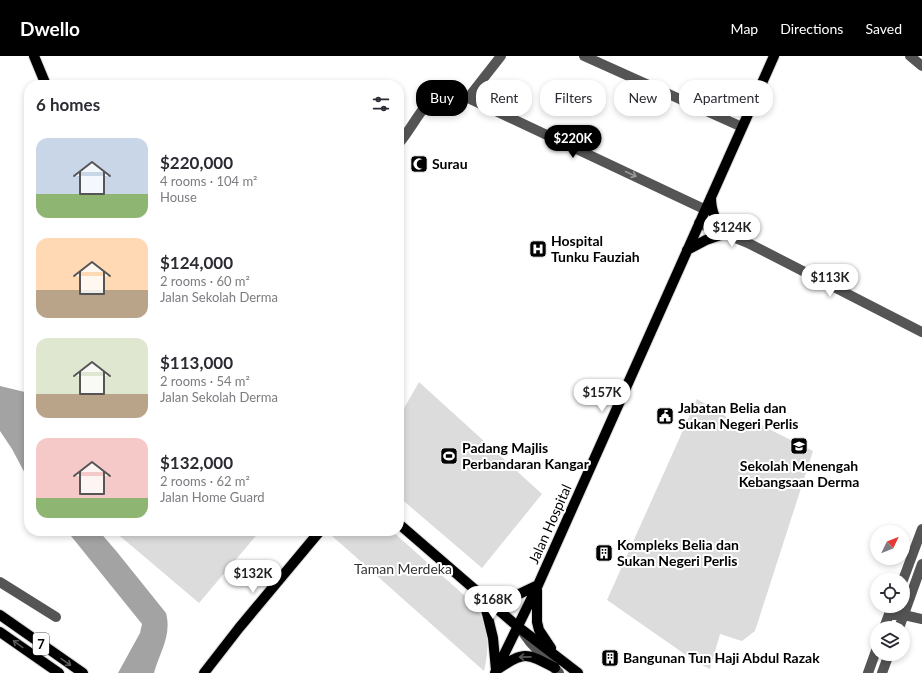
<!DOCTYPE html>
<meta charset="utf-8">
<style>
body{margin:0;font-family:Lato,sans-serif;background:#f7f7f7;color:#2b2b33;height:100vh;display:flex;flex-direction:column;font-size:15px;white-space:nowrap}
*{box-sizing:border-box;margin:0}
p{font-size:13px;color:#7c7c81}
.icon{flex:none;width:22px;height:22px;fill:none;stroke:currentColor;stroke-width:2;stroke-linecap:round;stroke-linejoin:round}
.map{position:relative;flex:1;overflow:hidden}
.side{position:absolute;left:24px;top:24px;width:380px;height:456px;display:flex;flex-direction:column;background:#fff;border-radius:16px;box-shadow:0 2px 6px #0003}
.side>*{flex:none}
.guide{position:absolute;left:416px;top:24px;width:380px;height:36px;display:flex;gap:8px}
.needle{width:26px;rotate:47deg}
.tools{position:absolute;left:870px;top:469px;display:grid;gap:8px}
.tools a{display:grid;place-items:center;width:40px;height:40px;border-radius:50%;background:#fff;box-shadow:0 2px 6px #0003;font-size:20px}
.price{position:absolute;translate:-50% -34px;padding:0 9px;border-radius:14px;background:#fff;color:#222;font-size:13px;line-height:26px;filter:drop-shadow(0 1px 2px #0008)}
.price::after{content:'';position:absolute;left:50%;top:24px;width:12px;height:9px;margin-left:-6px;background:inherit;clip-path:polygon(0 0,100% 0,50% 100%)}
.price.on{background:#000;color:#fff}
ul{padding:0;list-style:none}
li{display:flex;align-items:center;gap:12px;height:100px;padding:0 12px}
li span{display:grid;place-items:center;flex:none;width:112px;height:80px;border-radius:12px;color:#555}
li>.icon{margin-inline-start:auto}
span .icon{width:48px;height:48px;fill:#fffc;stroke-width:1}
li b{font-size:17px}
h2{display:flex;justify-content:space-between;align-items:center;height:48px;padding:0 12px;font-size:17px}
.pill{padding:0 14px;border-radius:16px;background:#fff;box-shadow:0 2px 6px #0003;font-size:14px;line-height:36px}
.pill.on{background:#000;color:#fff}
header{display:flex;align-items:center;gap:24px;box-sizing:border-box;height:56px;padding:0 20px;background:#000;color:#fff}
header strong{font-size:19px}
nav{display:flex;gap:22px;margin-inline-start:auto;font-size:14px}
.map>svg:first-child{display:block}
.green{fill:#dcdcdc}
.water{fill:#a3a3a3}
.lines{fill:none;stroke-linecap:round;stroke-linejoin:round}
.major-casing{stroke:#dbdbdb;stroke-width:12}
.minor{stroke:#555;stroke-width:10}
.major{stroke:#000;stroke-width:10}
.oneway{stroke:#999}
.oneway2{stroke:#595959}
.labels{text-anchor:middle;stroke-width:4;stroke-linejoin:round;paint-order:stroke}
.shield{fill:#fff;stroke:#4c4c4c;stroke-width:1}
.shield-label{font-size:13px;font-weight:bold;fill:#000}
.poi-label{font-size:14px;font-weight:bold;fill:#000;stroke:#fff;text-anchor:start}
.street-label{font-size:14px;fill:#000;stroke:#fff}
.park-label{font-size:14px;fill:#333;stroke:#fff}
</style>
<header>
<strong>Dwello</strong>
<nav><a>Map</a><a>Directions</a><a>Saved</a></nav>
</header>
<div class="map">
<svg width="922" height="617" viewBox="0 0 922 617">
<rect width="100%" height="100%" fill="#fff"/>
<!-- green -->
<path class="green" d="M419,326L542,438L482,512L399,441V361Z
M697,343L745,372L749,363L813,395L755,575L742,585L720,578L710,613L696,606L607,544Z
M114,475H260L199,547Z
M335,475H392L474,548C489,569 490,590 484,615L331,479Z"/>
<!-- water -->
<path class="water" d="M0,330L29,337V425L12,393L0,375Z
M67,475H99L117,496L166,557C172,579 160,596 154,617H118L140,577L142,568Z"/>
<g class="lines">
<defs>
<path id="major" d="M34,0L46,29
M687,194L706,184L726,177C716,165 711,157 711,141
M399,468L517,570L578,617
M537,534V566L539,574L551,592
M483,541L493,582L496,614
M483,541L515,540L538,529
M0,559L83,617
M0,576L59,617
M498,613C524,595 527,597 555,612
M204,617L239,572L320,475
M495,617L538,529L774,0"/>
</defs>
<!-- major casing -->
<use href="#major" class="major-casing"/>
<!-- minor -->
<path class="minor" d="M584,0L742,71
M910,0L922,10
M468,42L501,0
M399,87C411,75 429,34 447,36C455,36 462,40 468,42L704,153
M699,167L748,187L922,276
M903,524L922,473
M0,526L56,561
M889,559H904L922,563
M884,572L892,550
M899,572L922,508
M522,575L530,586L559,617
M868,617L877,592
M882,617L889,598"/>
<!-- major -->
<use href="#major" class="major"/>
</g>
<!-- one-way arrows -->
<defs><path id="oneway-shaft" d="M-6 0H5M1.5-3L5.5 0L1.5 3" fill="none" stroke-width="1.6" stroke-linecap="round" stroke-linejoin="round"/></defs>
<use class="oneway" href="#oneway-shaft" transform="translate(631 118) rotate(25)"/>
<g class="oneway2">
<use href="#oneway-shaft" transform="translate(18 588) rotate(-144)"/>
<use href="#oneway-shaft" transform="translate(525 601) rotate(179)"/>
<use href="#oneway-shaft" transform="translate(66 606) rotate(35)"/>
</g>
<!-- icons -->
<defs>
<symbol id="mosque-square" viewBox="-11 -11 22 22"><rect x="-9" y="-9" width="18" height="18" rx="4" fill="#000" stroke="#fff"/><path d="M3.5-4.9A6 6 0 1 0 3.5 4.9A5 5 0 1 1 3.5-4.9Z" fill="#fff"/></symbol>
<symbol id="hospital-square" viewBox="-11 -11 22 22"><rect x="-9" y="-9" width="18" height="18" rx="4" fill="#000" stroke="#fff"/><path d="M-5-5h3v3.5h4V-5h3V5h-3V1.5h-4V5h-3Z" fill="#fff"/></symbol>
<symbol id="civic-square" viewBox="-11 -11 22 22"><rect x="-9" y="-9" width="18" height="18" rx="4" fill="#000" stroke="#fff"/><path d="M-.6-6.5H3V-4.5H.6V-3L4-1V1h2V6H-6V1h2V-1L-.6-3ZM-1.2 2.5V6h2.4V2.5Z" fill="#fff"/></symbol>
<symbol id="school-square" viewBox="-11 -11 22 22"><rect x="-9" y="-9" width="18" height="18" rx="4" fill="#000" stroke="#fff"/><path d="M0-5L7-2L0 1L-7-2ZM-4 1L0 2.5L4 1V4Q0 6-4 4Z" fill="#fff"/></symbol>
<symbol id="stadium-square" viewBox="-11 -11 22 22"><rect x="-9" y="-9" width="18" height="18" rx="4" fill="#000" stroke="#fff"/><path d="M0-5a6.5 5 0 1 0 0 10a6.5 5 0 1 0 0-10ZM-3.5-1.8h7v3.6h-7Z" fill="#fff"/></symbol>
<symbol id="building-square" viewBox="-11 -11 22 22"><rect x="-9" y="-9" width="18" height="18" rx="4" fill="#000" stroke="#fff"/><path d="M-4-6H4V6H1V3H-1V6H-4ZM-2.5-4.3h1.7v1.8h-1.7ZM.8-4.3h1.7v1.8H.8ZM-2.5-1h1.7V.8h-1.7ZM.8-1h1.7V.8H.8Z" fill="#fff"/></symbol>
</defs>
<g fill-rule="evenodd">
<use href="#mosque-square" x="409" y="98" width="20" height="20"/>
<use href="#hospital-square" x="528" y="183" width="20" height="20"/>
<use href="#civic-square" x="655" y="350" width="20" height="20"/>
<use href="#school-square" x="789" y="380" width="20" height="20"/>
<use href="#stadium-square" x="439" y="390" width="20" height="20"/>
<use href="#building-square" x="594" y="487" width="20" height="20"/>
<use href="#building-square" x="600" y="592" width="20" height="20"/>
</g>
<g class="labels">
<!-- shield labels -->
<rect class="shield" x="33" y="577" width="16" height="22" rx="3"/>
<g class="shield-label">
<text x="41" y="593">7</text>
</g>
<!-- poi labels -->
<g class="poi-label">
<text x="432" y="113">Surau</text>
<text x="551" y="190">Hospital<tspan x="551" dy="16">Tunku Fauziah</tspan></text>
<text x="678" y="357">Jabatan Belia dan<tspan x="678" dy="16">Sukan Negeri Perlis</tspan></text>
<text x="462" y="397">Padang Majlis<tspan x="462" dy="16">Perbandaran Kangar</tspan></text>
<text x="799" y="415" text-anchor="middle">Sekolah Menengah<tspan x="799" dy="16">Kebangsaan Derma</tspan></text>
<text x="617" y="494">Kompleks Belia dan<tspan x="617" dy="16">Sukan Negeri Perlis</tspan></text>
<text x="623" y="607">Bangunan Tun Haji Abdul Razak</text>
</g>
<!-- street labels -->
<g class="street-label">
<text transform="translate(550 468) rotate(-66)" y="5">Jalan Hospital</text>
</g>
<!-- park labels -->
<g class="park-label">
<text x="403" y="518">Taman Merdeka</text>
</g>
</g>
</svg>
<div class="tools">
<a><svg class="needle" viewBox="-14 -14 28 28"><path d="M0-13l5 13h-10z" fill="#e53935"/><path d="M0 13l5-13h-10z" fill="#7c7c81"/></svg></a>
<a><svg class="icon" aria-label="locate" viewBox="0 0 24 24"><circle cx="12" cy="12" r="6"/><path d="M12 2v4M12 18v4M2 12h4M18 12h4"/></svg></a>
<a><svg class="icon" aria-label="layers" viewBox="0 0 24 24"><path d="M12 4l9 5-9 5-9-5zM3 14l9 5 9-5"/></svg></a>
</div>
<b class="price on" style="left:573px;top:103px">$220K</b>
<b class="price" style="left:732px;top:192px">$124K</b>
<b class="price" style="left:830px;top:242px">$113K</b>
<b class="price" style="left:602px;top:357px">$157K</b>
<b class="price" style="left:253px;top:538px">$132K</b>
<b class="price" style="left:493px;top:564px">$168K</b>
<div class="guide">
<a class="pill on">Buy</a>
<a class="pill">Rent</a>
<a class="pill">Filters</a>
<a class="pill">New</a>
<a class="pill">Apartment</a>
</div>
<section class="side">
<h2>6 homes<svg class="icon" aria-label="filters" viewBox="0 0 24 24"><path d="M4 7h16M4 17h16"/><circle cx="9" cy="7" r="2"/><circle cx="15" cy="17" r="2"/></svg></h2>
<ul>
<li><span style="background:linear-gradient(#c9d6e8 70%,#8fb573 0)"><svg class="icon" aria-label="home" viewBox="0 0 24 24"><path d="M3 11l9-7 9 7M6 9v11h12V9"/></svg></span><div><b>$220,000</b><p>4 rooms · 104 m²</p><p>House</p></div></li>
<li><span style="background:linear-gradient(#ffd9b3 65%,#b9a48a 0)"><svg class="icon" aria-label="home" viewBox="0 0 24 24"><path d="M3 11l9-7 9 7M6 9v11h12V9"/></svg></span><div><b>$124,000</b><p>2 rooms · 60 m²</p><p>Jalan Sekolah Derma</p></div></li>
<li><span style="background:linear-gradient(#dfe7d0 70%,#b9a48a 0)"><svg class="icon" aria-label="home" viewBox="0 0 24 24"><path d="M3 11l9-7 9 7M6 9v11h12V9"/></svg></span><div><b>$113,000</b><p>2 rooms · 54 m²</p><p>Jalan Sekolah Derma</p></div></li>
<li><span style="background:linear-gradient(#f6c9c9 75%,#8fb573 0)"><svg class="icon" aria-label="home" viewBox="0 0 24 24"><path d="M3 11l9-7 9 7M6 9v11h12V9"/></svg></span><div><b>$132,000</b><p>2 rooms · 62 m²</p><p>Jalan Home Guard</p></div></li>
</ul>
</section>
</div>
